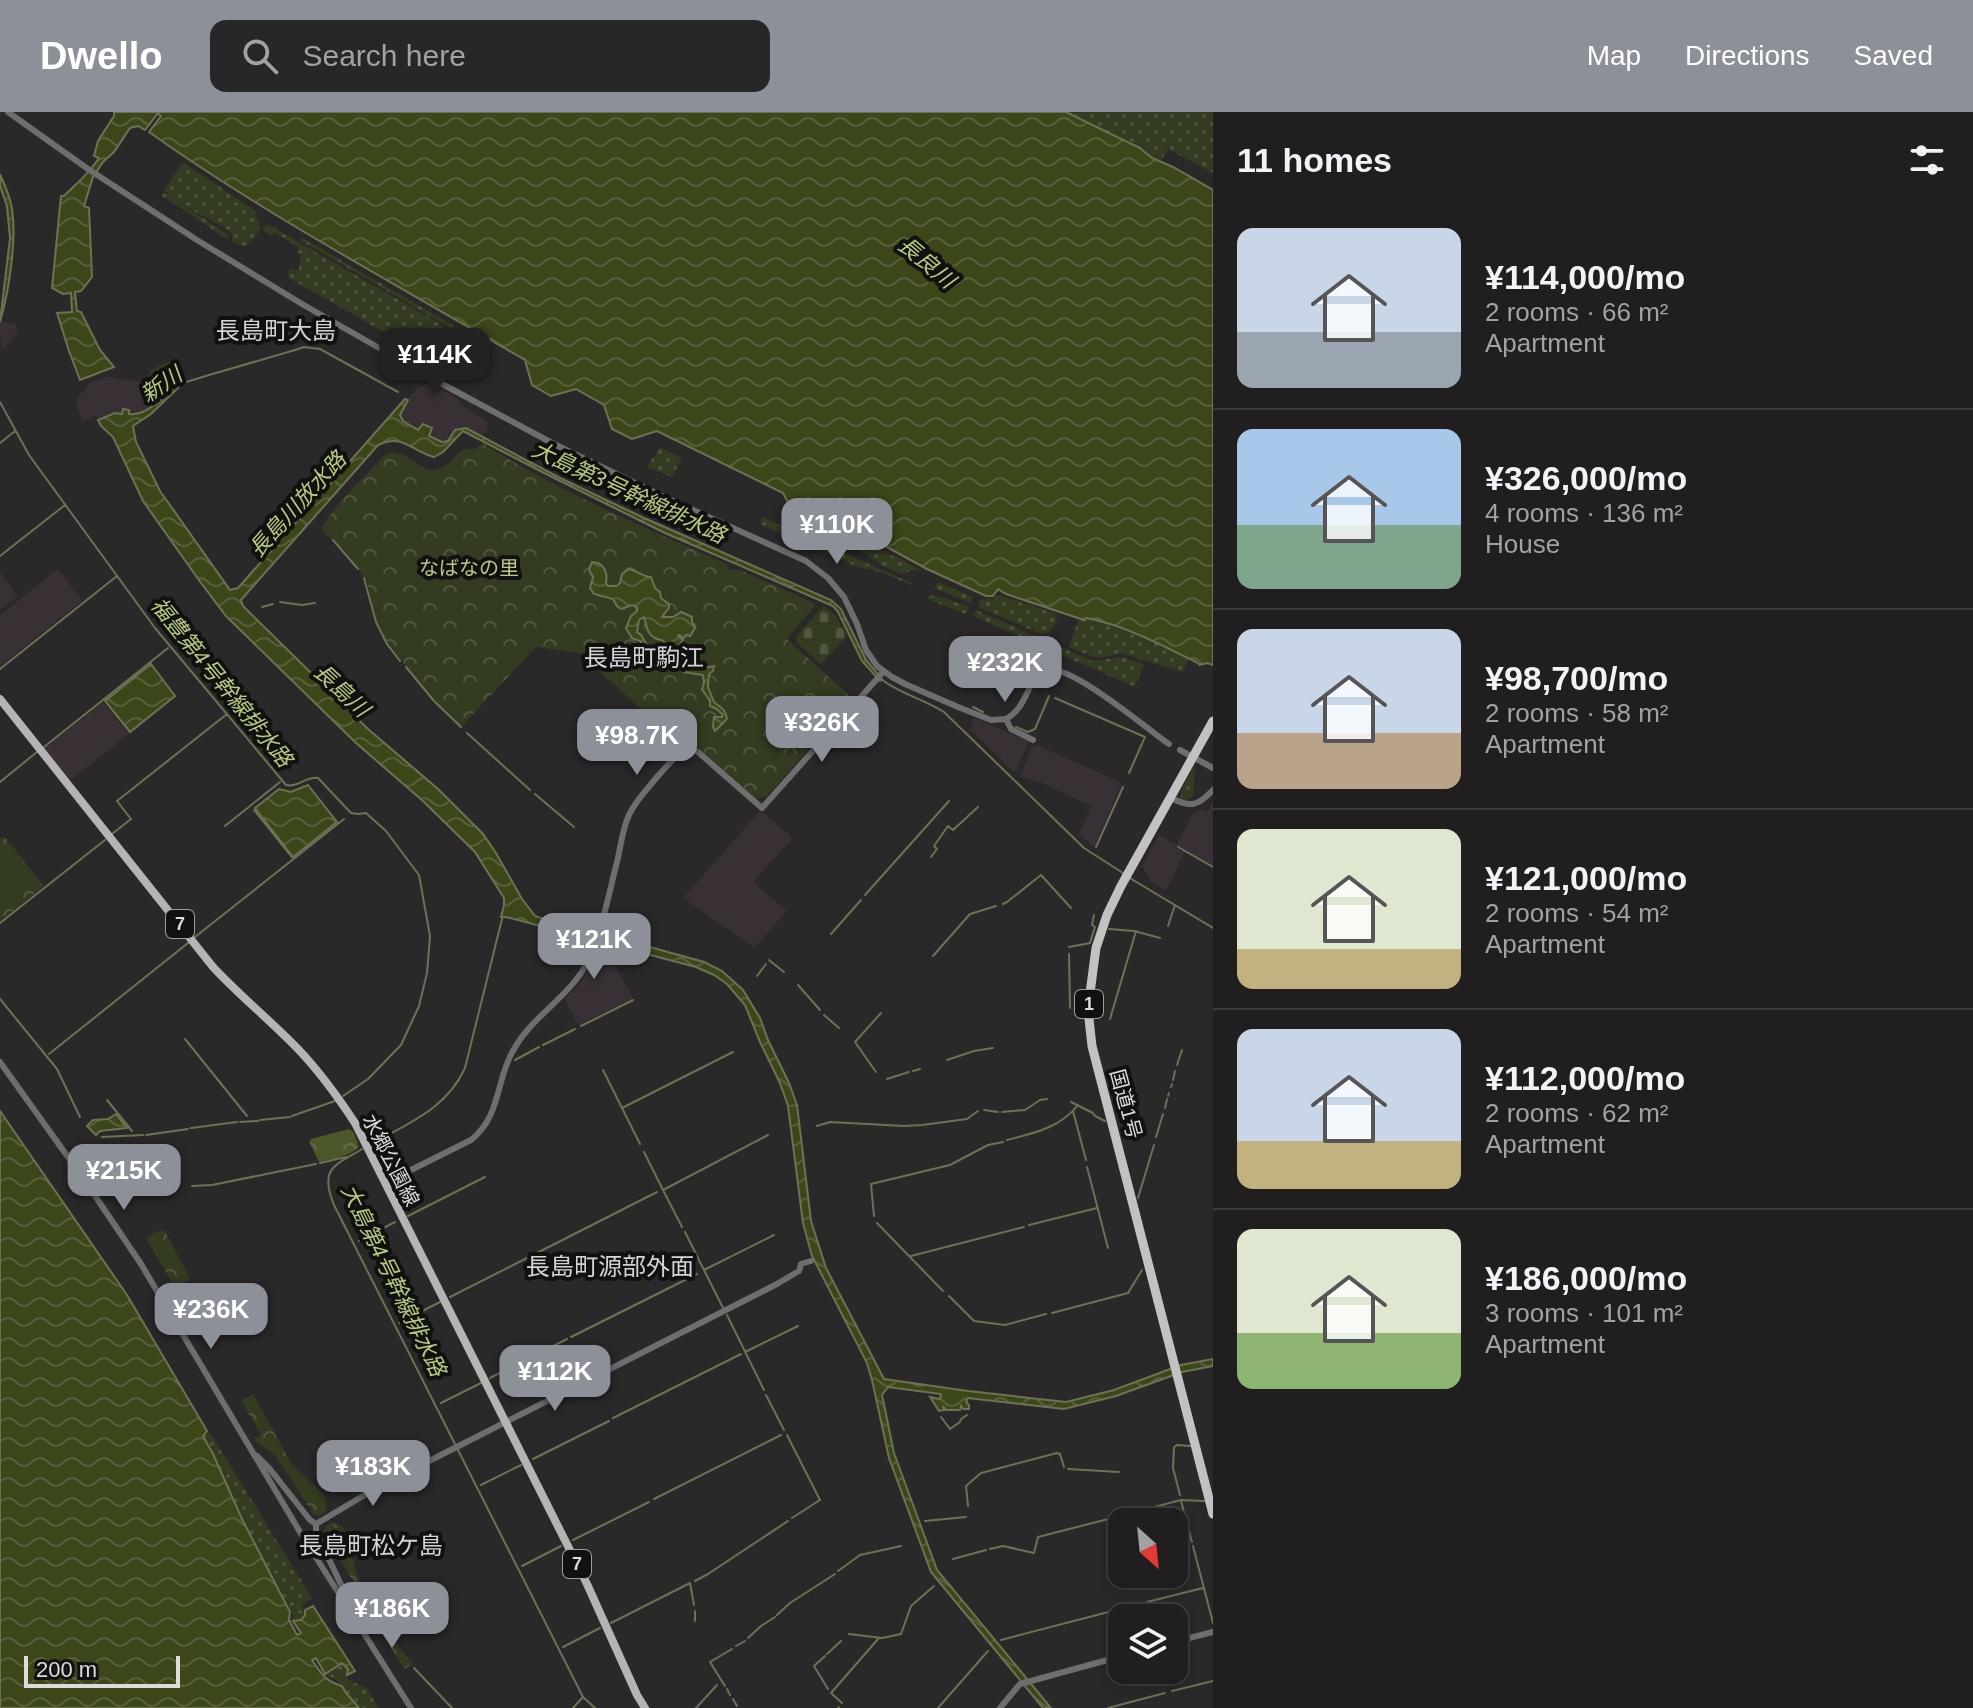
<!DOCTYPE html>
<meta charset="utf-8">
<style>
body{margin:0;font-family:Helvetica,"Noto Sans JP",sans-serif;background:#282728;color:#f1f3f6;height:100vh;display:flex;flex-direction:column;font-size:30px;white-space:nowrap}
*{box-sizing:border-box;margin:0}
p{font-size:26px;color:#a2a2a4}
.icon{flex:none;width:44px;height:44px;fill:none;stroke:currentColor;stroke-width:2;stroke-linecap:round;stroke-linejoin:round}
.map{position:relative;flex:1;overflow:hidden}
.side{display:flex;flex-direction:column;background:#201e1f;width:760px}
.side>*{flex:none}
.needle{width:52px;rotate:153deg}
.fabs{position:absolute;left:1108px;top:1396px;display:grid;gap:16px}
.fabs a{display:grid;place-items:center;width:80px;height:80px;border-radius:16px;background:#201e1f;box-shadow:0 4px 12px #0003,0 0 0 2px #3d3c3d;font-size:40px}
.scale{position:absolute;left:24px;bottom:20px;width:156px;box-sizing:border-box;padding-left:8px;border:4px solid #dddbdc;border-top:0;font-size:22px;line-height:28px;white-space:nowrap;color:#dddbdc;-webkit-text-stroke:6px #121112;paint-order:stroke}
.price{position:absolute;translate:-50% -68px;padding:0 18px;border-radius:16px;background:#8c9099;color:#fff;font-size:26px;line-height:52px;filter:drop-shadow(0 2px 4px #0008)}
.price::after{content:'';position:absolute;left:50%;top:48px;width:24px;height:18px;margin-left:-12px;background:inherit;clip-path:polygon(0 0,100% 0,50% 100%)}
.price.selected{background:#222;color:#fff}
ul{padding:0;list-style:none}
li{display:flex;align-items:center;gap:24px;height:200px;padding:0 24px}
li+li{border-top:2px solid #3d3c3d}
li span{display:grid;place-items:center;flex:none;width:224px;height:160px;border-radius:16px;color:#555}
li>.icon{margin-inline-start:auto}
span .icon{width:96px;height:96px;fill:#fffc;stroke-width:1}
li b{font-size:34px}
h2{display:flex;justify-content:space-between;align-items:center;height:96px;padding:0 24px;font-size:34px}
header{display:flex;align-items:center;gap:48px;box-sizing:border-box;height:112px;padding:0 40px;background:#8c9099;color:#fff}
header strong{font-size:38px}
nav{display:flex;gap:44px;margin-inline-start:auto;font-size:28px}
.search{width:560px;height:72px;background:#282728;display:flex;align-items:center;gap:20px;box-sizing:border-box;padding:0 28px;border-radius:16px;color:#a2a2a4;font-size:30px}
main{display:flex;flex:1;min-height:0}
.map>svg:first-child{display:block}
.built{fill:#383035}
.grass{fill:url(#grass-dots)}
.forest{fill:url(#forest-crowns)}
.cemetery{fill:url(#cemetery-stones)}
.park{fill:url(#park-crowns)}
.pitch{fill:#333b21}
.water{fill:url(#water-waves);stroke:#6c7354;stroke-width:2}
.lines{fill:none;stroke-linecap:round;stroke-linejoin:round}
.stream{stroke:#6c7354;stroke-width:2}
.tertiary{stroke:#6f6e6f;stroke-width:6}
.primary{stroke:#b6b3b5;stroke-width:8}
.trunk{stroke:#c4c1c3;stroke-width:9}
.labels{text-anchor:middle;stroke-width:8;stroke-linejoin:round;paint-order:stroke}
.shield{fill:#121112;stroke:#a09e9f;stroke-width:2}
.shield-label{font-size:18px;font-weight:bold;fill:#dddbdc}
.park-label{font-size:20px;fill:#b6cc82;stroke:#121112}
.street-label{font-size:20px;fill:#dddbdc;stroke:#121112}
.water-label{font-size:22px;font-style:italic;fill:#b5cb82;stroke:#121112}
.quarter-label{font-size:24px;fill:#d6d3d5;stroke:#121112}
</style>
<header>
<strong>Dwello</strong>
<div class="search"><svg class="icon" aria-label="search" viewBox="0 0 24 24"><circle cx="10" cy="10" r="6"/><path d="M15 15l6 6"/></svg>Search here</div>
<nav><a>Map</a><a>Directions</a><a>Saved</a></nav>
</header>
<main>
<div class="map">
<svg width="1213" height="1596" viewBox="0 0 1213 1596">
<defs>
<pattern id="grass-dots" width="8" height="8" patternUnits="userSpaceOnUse" patternTransform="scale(2)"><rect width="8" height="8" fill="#333b21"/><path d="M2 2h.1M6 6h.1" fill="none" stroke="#505741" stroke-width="1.8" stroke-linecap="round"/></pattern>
<pattern id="forest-crowns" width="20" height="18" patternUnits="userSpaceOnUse" patternTransform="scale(2)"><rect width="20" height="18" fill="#4b582a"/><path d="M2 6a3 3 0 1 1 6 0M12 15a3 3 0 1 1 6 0" fill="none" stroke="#646f48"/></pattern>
<pattern id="cemetery-stones" width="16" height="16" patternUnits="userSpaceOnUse" patternTransform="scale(2)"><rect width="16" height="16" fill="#333b21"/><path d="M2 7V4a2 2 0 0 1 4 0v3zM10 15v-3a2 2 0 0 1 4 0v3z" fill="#505741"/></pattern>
<pattern id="park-crowns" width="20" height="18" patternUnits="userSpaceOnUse" patternTransform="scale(2)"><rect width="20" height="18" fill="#333b21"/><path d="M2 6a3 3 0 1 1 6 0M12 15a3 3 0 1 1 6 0" fill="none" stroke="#505741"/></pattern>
<pattern id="water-waves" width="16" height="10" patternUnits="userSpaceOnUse" patternTransform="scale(2)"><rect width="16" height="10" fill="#3b4619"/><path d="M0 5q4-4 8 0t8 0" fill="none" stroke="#57603a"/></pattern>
</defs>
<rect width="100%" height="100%" fill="#2a2829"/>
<!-- built -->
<path class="built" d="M0,209L15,212L18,218L4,238L0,227Z
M107,265L143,270L153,294L139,303L129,302L123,298L122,302L115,301L98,307L96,303L83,309L76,293L78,291V284L87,277L88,271Z
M430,271L457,286L464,295L486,308L488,316L482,324L466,316L461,315L455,318L448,329L442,331L429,324L432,317L418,318L403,309L400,303L408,288L418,275Z
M58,457L82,489L0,554V503Z
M0,460L18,484L0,498Z
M103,590L129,622L72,667H68L44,637Z
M974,606L1028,629V631L1016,659H1013L970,617Z
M1037,633L1122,671L1094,735L1079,722L1091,694L1040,670L1020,665L1032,635Z
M1213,689V753L1176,733L1175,735L1184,741L1166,779L1151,770L1142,754L1159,723L1177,733L1192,703L1202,697L1207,700Z
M759,700L764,701L793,726L753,770L787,799L757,833L752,834L683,786Z
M593,849L616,854L633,886L578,913L565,887L582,869Z"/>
<!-- grass -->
<path class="grass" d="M1066,0H1213V61L1168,37L1160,50L1152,46L1140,36Z
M183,50L257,100L255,104L260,109C260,121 254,129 244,134L232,130V122L228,118L178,90L229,123L227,127L161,83L164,80L178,89L164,78Z
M265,113H269L444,214L447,222V234L455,242L454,250L458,252L454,258L446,255L287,165L290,157L298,159L299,157L301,143L298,140V135L274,120L272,124L263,118Z
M301,125L468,222L458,239L450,233V218L447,214L300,128Z
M660,335L682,346L672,365L647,355Z
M817,404L890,443L898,445L923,460L913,458L901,462L879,452L814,405Z
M762,405L912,471V473L871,457L860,456L760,412Z
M938,470L973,485L970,491L934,476Z
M929,483L948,487L969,495L966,502L927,487Z
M999,483L1058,502C1055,513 1053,522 1041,522L980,496L978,493L981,487L986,489L987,486L992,487Z
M976,498L1093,549L1122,545L1144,552L1135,575L973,504Z
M1079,506L1098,509L1143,524L1188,546L1183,560L1120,541L1103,546L1094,545L1069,535Z
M1195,653L1193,685L1185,688L1181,686V678Z
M207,1319L210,1323L211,1322L312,1486L302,1492L305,1503L301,1508L293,1509L292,1501L242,1407L213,1342L203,1323Z
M343,1551L348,1557L346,1562L347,1567L366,1576L379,1596H359L346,1581L341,1571L325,1562L337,1553Z"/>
<!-- forest -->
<path class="forest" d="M349,1017L354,1021L359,1035C349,1045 334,1046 319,1050L309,1029L311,1027Z"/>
<!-- cemetery -->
<path class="cemetery" d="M824,493L836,504L847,524L821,552L796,530V525Z"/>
<!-- park -->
<path class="park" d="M170,249L179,269L167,277L156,289L150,275L149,261L153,257Z
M482,331C560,380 644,415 727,452L728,457L740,458L814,491L815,494L787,527L848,582L851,589L766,685L755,686L691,629L680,632L579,541L536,535L461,615L434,588L388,532L376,510L367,470L348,443L333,427L332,428L323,420L322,415C339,388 363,366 385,343C407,333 418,362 438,357C449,354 455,343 463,337H476Z
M5,725L44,774L0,809V726Z
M157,1119H165L190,1167L175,1175L146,1127Z
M253,1282L292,1353L317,1376L327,1389L326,1390V1400L320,1404L314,1403L274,1342L257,1331L255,1327L261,1323L241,1288Z
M332,1411L343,1415C351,1431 351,1448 358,1464C369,1490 394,1530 413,1552L404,1557L370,1503L364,1507L362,1502L360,1482L324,1419L325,1415Z"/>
<!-- pitch -->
<path class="pitch" d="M0,740L25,770V772L0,793Z"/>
<!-- water -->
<path class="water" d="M114,0H1066L1140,36L1152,46L1173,55L1213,78V553L1207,551L1200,553L1196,550C1161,533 1125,513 1086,506L1084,508L1006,482L998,477L993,484H986L927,457L819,398H813L808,405L791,396L783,381L657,319L632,327L612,317L604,293L576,277L551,284L532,273L525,248L482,223L467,249L460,257L457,256L475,219C365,155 253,94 149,20L161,4L158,1L145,18L138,14L130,16L114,40L103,50L93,65L84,94L89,96L92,165L81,179L75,180L77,199L81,200L100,238L114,255L80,268L69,239L57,201L72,200L71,181L63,182L52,176L61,84H64C76,72 88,63 99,46L94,44L98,29L114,4Z
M0,62C4,72 9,82 11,92C18,123 9,179 0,210L10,126L7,94L0,74Z
M175,274L178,276L151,302L133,314L136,330L160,379L230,478L238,476L405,287L408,288L400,303L403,309L418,318L423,312L432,316L429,324L442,330L448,329L455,318L466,316L560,366L644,406L831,488L841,497L866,548L882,567L880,569L862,549L838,500L833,494L665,421L546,362L463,319L443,340L434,345C411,339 403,321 378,333L241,488L243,494L368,617L438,677L483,722L496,741L522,787L535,804L571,816L628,829L704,850L722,859L743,878L760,906L768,928L789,971L797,993L811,1109L826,1156L884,1267L968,1279L1066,1290L1114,1278L1181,1253L1213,1247V1254L1182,1260L1116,1284L1064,1297L968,1286L966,1290L969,1293V1297H963L961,1294L960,1298H946L943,1294L944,1298L939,1299L930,1285L940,1287L941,1282L888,1275L882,1283L894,1341L937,1458L1051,1596H1043L931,1460L889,1346L872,1268L867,1251L812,1144L803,1111L788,994L780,971L760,930L745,893L727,872L714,863L696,855L506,805H501L504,793V786L475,740L424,690L355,630L226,504L201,471L143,389L113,325L101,314L98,308L115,301L122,302L123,297L129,298V302C149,304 160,285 175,274Z
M592,450C604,450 608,461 606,471L608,474H617L620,471L622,462L629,457C637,458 642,465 651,465L655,476L660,480L661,486L669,492V496L662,505H673L681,500L692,505V510L695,516L690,524L686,523L684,526L679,523L678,524L683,528L680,532L684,534L680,539C669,537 671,534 663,529C661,527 659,528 657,527C646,522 647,514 644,505L639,508L637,520L641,523L653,543L667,551L676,548C686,562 701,556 714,554L713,559L709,562L708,575L714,590C721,596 725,596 727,607L715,619L713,615L714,605H722L723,603L717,597L710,594V589L702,577L704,571L703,563L684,560L675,554H666L649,541L640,529L632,526L626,516L631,504L637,499V495L632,493L621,497L617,494L613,487L594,482L590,476L593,465L589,458Z
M151,552L175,584L130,620L105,589Z
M308,673L337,710L293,745L255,696L279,677L291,680Z
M0,999L127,1183L207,1319L203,1324L213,1342L242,1407L290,1500L289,1508L297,1523L301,1521L293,1509L301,1508L305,1503V1498L313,1494L355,1559L347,1563L348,1557L342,1551L325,1562L316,1546L312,1548C321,1562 327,1570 342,1574L346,1581L359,1596H0Z
M116,1002L127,1016L100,1019L96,1023L87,1014L93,1008L108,1007Z"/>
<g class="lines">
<!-- stream -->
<path class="stream" d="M176,275L183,271L209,263L295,238L304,235L320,237L398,280
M0,290L29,343L155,516L286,673C298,676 306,664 318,666L351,701L358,702L366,701L386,719L419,763L430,824L427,861L419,894L401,933L368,967L343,984
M0,331L15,319
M333,428L358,457
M0,444L65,393
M364,466L376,510L387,532L400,549
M280,490L302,493L315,491
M262,495L273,492
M406,555L434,589L461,615
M0,557L117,464
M881,567C900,582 924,587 944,600L1084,736L1123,761
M1055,586L1145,625L1129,661
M973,595L983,600
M1016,615L1028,620L1035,617L1049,584
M467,621L530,678
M44,635L168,536
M0,670L37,640
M535,682L574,715
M254,698L292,745
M225,714L280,670
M112,722L131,707L117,689L227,602
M1096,735L1123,675
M1178,735L1213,755
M931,745L937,737L934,734L948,714L953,718L978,695
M1128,765L1213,816
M865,783L949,689
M1003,792L1007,790L1041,763L1071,796
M1094,803L1092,813L1095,815
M0,811L105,728
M1168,814L1175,793
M1109,817L1134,819L1160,826
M831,822L861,788
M195,825L344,707
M1069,835L1090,831L1095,815
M1069,842L1070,896
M933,844L970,802L996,794
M769,848L784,860
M757,864L766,852
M798,873L820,898
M0,887L57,957L80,1005
M824,903L839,916
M1110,907L1136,819
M581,914L633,888
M185,927L247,1004
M543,933L575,917
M49,942L188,831
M515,948L539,935
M947,948L974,939L993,936
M1177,953L1182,938
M603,958L640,1032
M913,959L920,957
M876,960L855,930L881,901
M887,967L909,960
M1173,968L1175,959
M1171,975L1172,972
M1168,984L1169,981
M107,988L132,1019
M1071,990L1093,1001L1095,1004L1105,1009
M622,996L733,940
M1165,996L1167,987
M984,998L998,1000
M1073,999L1086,1048
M1002,1000L1025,998L1040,988L1047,987
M292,1004L335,989
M260,1008L290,1005
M240,1010L258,1009
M817,1014L830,1010L904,1014L922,1013L967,1007L978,999
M191,1016L237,1010
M146,1023L188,1017
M102,1025L143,1023
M1156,1025L1163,1002
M1007,1028C1034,1021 1060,1016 1078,993
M368,1034C406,1012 446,998 465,956L502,807
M362,1037C334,1054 319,1056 334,1093L583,1585L595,1596
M644,1040L663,1078
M320,1051L346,1045
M1087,1055L1108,1136
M192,1074L212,1073L316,1052
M1138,1086L1154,1033
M408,1104L485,1065
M874,1104L871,1072L950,1053L988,1033L1003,1030
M877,1111L943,1179
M1029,1113L1097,1096
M682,1115L663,1078L768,1023
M685,1120L723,1196
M359,1129L395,1110
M531,1144L657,1080
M911,1144L1024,1115
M704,1158L774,1123
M949,1184L974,1209L1005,1213L1046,1202
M450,1185L527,1146
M1052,1201L1128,1181L1142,1158
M727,1203L764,1278
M399,1211L440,1190
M571,1225L697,1162
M745,1240L798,1214
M490,1266L567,1227
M766,1283L784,1318
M441,1291L481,1271
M941,1305L950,1317L960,1310L961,1307L967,1303
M613,1306L741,1242
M787,1323L820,1388L792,1406
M533,1347L609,1309
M1068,1357L1119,1360
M481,1373L521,1353
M1180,1383L1173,1356L1174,1335L1177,1333L1190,1334
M654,1387L781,1323
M1181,1389L1192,1430
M968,1394L966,1374L981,1361L1057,1341L1060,1342L1064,1355
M1124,1403L1181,1388L1204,1389
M925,1409L966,1405
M573,1428L649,1390
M1193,1434L1213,1511
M990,1437L1003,1434L1034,1441L1038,1425L1120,1404
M953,1447L986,1438
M522,1454L561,1434
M838,1459L860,1443L901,1434
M695,1469L708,1462L788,1409
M1147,1490L1203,1476
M695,1499V1509
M777,1503L790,1491L835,1462
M611,1511L690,1471L694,1493
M849,1522L882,1526L901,1522L911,1494L934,1474
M748,1526L761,1514L775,1505
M1001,1528L1143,1491
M736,1534L745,1529
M563,1535L600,1516
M827,1542L841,1529
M825,1544L814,1554L828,1577
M414,1556L452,1596
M725,1574L710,1550L732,1537
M727,1577L730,1583
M1172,1579L1213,1569
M733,1587L737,1594
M842,1591L831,1581L878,1527
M573,1596L583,1585
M696,1596L717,1573
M838,1596L839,1595
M938,1596L988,1539
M1108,1596L1165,1581"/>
<!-- tertiary -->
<path class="tertiary" d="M8,0L88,57L197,128L302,192L444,273L554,332L662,384L806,449L828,466L844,485L857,512L866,538L877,554L892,565L905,572L958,595L991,608L1006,607L1011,617L1033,628
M1006,607C1028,595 1027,568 1043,559C1065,546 1148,618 1169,632
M1180,638L1213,656
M1171,686C1191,696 1198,694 1213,678
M0,950L83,1066L141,1152L300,1420L411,1596
M385,1071L471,1028C502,1003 495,968 514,937C533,903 571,884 588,849C602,819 609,781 617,750C621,734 622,718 629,703C636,688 648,676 658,664C668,653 676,642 690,637L698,640L762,696L884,559
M257,1344L269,1356L310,1408L316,1412V1420L346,1483L347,1492
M316,1412L378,1375L777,1172L799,1159L801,1152L811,1149
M1174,1530L1213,1520
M1000,1596L1020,1572L1122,1544"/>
<!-- primary -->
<path class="primary" d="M0,587L213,855C240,884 271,909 298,937C320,960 338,985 355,1011L587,1472L637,1583L645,1596"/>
<!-- trunk -->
<path class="trunk" d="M1213,609L1121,774L1107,803L1096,836L1090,881L1089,907L1092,934L1213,1402"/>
</g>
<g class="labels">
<!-- shield labels -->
<g class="shield">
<rect x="166" y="798" width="28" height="28" rx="6"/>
<rect x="1075" y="878" width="28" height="28" rx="6"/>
<rect x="563" y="1438" width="28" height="28" rx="6"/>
</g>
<g class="shield-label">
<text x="180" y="818">7</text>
<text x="1089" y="898">1</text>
<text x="577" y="1458">7</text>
</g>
<!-- park labels -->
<g class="park-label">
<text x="469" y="463">なばなの里</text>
</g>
<!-- street labels -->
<g class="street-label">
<text transform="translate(1126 992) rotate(75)" y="7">国道1号</text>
<text transform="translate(391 1048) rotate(63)" y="7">水郷公園線</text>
</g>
<!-- water labels -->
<g class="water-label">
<text transform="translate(927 150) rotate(40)" y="8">長良川</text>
<text transform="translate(161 272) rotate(-34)" y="8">新川</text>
<text transform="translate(629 380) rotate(25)" y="8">大島第3号幹線排水路</text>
<text transform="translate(297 392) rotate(-48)" y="8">長島川放水路</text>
<text transform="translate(222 570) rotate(51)" y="8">福豊第4号幹線排水路</text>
<text transform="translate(342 578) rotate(43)" y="8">長島川</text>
<text transform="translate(394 1168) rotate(64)" y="8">大島第4号幹線排水路</text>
</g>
<!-- quarter labels -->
<g class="quarter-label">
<text x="276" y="227">長島町大島</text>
<text x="644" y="554">長島町駒江</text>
<text x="610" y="1163">長島町源部外面</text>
<text x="371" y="1442">長島町松ケ島</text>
</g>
</g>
</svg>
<div class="fabs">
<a><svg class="needle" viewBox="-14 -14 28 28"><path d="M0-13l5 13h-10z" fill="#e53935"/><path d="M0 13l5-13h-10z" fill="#a2a2a4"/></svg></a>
<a><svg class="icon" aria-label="layers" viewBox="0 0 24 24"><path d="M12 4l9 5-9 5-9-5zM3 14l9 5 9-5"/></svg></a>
</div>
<div class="scale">200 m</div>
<b class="price selected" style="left:435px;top:284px">¥114K</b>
<b class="price" style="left:837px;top:454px">¥110K</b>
<b class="price" style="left:1005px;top:592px">¥232K</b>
<b class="price" style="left:822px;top:652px">¥326K</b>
<b class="price" style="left:637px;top:665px">¥98.7K</b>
<b class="price" style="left:594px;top:869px">¥121K</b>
<b class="price" style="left:124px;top:1100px">¥215K</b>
<b class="price" style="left:211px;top:1239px">¥236K</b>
<b class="price" style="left:555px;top:1301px">¥112K</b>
<b class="price" style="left:373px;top:1396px">¥183K</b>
<b class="price" style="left:392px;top:1538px">¥186K</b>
</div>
<section class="side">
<h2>11 homes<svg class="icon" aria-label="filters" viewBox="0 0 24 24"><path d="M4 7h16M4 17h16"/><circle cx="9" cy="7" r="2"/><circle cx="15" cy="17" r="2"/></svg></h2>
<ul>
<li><span style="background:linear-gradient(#c9d6e8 65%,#9aa5b1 0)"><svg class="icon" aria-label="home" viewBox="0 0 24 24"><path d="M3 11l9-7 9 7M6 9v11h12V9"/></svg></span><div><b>¥114,000/mo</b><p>2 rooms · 66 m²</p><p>Apartment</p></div></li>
<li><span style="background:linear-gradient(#a9c7e8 60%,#7fa58c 0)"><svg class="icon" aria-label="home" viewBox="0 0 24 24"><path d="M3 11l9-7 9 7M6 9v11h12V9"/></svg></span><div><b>¥326,000/mo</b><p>4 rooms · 136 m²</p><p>House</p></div></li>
<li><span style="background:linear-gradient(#c9d6e8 65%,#b9a48a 0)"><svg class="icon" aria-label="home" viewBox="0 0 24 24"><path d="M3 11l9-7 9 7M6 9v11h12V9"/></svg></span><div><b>¥98,700/mo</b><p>2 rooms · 58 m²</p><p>Apartment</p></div></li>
<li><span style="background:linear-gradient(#dfe7d0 75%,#c2b280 0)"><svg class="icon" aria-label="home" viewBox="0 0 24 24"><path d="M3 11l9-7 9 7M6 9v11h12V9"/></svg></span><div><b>¥121,000/mo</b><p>2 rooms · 54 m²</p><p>Apartment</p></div></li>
<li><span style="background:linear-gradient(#c9d6e8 70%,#c2b280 0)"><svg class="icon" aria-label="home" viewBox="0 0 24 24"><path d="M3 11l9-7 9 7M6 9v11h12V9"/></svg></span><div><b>¥112,000/mo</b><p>2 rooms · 62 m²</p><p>Apartment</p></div></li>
<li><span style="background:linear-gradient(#dfe7d0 65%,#8fb573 0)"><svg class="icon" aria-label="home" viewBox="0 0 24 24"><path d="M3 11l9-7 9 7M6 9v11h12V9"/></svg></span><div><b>¥186,000/mo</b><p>3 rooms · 101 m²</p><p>Apartment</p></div></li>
</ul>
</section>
</main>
